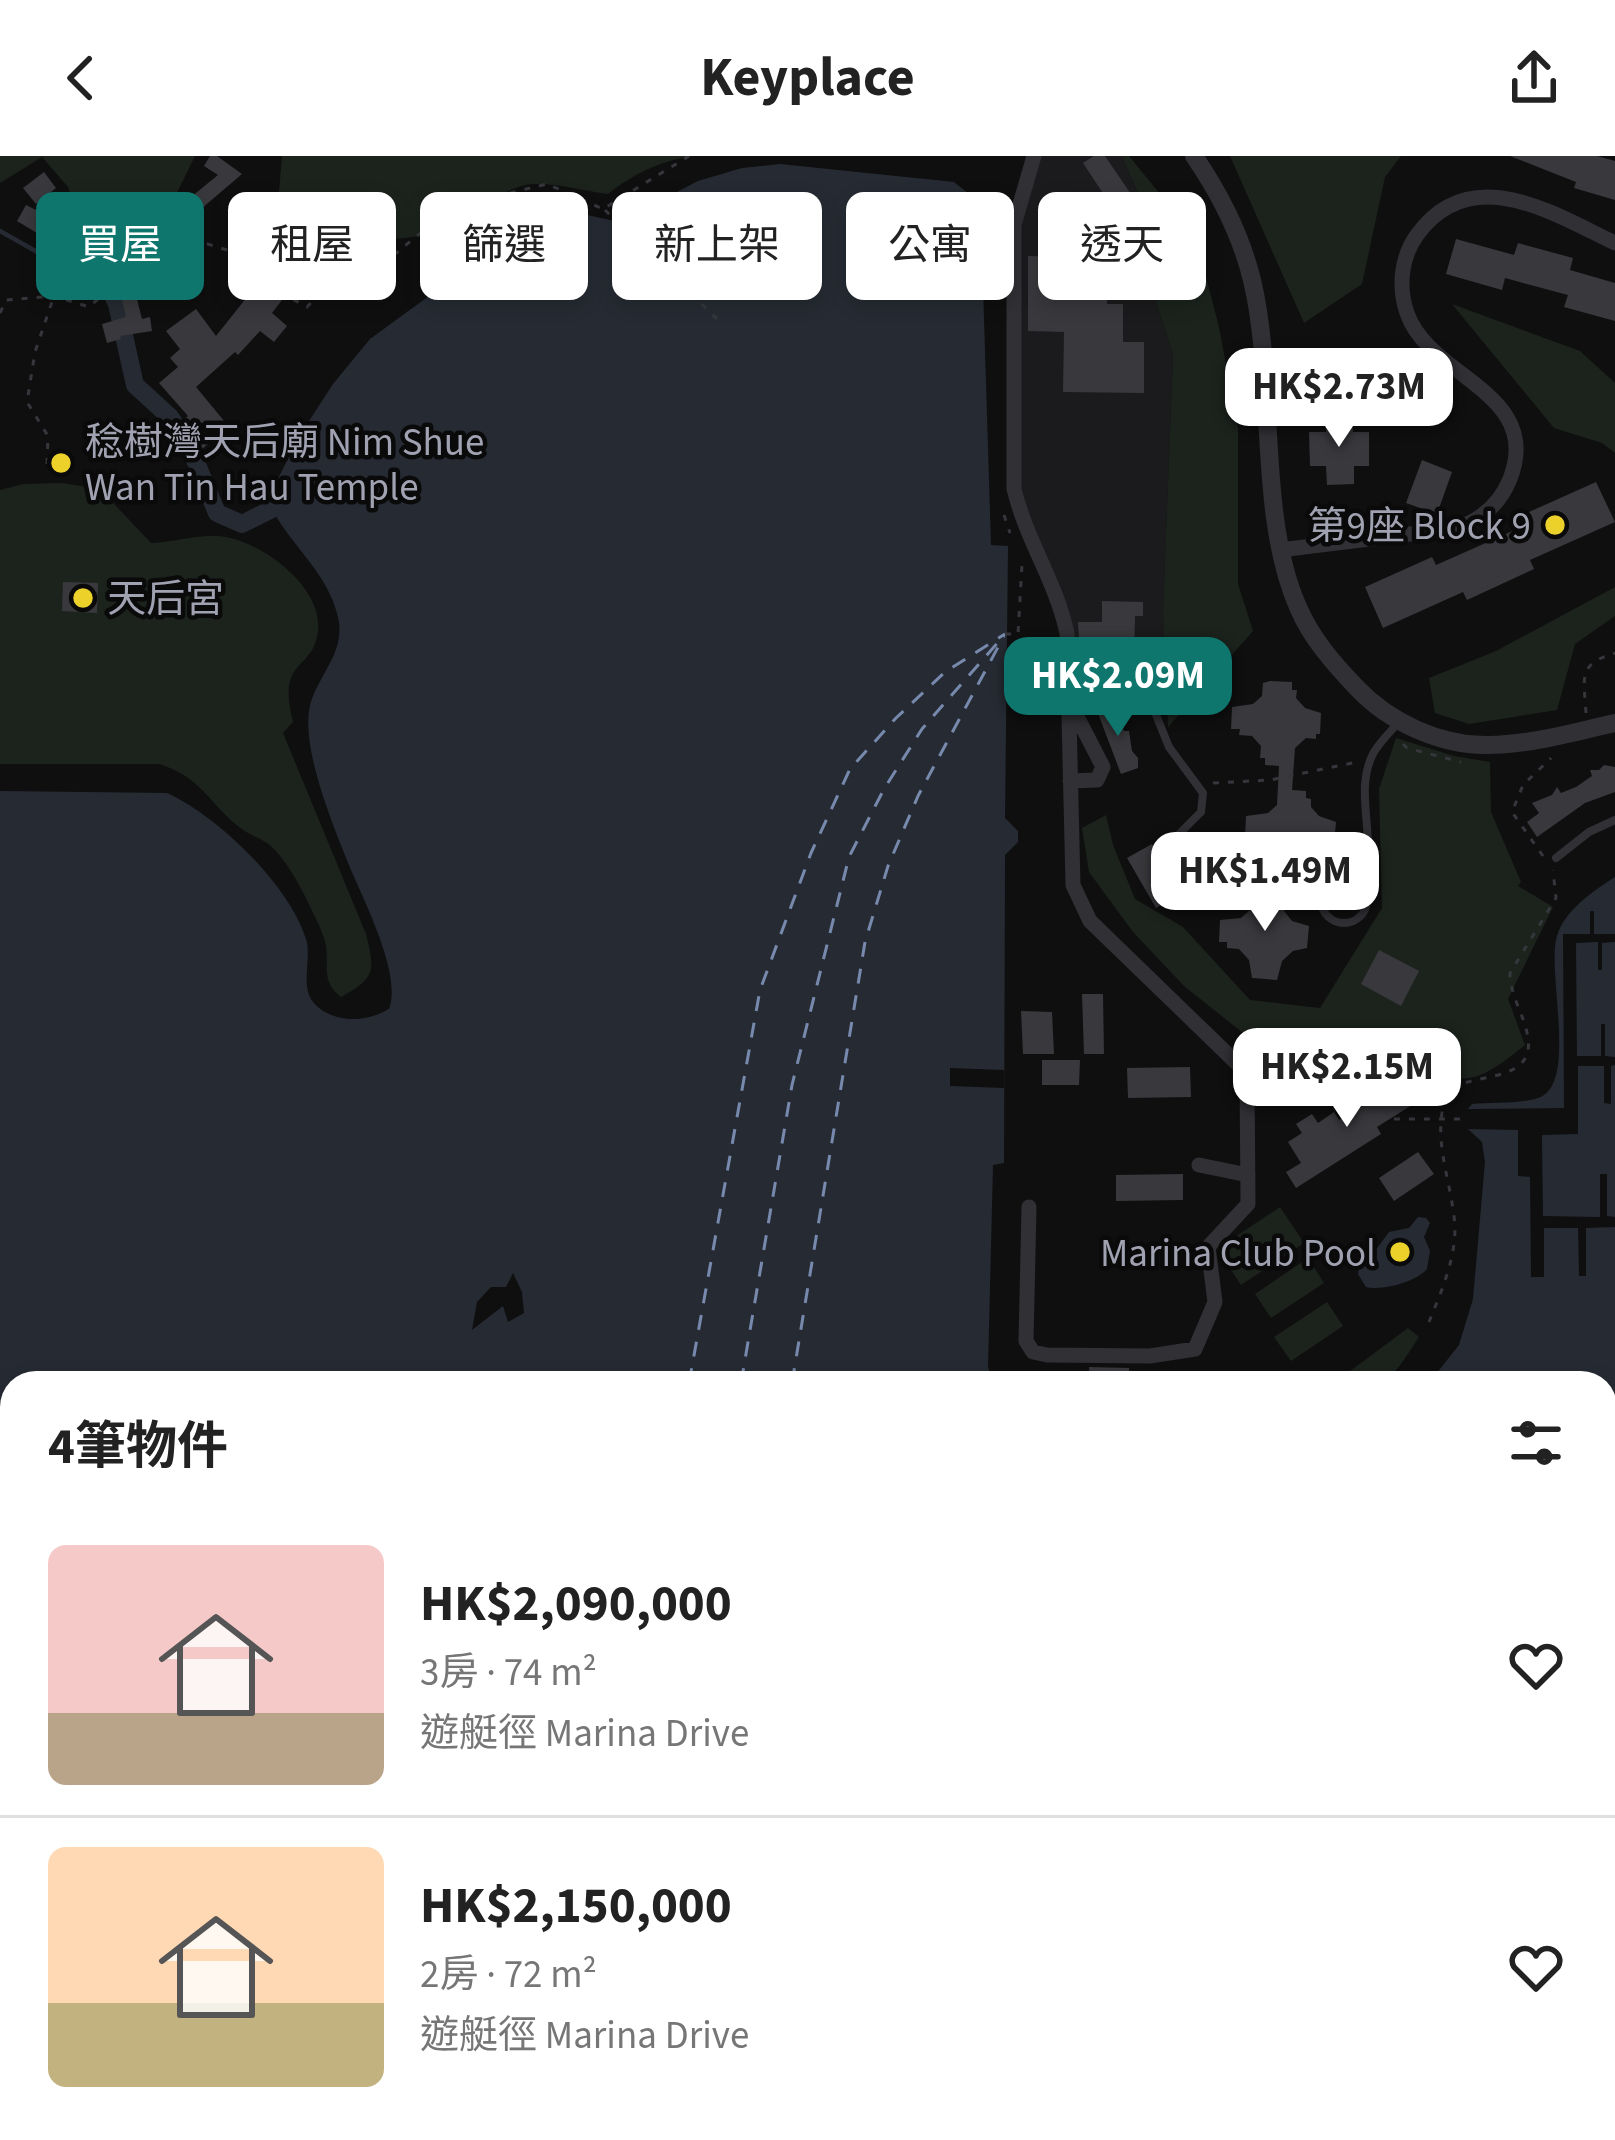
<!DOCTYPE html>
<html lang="zh-TW">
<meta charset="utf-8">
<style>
body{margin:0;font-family:"Source Sans 3","Noto Sans TC",sans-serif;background:#f6f6f6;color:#222;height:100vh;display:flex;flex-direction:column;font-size:45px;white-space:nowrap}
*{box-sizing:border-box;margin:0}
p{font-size:39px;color:#767676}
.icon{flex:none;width:66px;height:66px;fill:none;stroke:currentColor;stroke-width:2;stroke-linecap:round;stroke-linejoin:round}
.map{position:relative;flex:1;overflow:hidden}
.sheet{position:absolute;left:0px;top:1215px;width:1617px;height:771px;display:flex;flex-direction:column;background:#fff;border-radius:36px 36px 0 0;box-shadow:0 6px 18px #0003}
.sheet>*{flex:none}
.top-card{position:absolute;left:36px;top:36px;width:1545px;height:108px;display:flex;gap:24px}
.price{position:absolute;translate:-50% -102px;padding:0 27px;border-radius:24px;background:#fff;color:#222;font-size:39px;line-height:78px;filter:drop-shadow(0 3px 6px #0008)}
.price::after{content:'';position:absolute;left:50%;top:72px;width:36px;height:27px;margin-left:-18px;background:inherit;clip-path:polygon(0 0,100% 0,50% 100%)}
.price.on{background:#0f766e;color:#fff}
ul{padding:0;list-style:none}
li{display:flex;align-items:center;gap:36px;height:300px;padding:0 48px}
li+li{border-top:3px solid #e0e0e0}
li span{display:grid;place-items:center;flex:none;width:336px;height:240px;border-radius:18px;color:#555}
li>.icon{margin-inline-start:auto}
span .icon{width:144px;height:144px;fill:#fffc;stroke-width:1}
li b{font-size:51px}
h2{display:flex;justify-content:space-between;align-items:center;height:144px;padding:0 48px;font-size:51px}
.chip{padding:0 42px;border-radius:18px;background:#fff;box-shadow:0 6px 18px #0003;font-size:42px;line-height:108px}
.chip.on{background:#0f766e;color:#fff}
header{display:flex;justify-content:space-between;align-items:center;height:156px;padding:0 48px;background:#fff;font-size:54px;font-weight:700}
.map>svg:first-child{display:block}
.built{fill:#1b1b1d}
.green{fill:#1c231d}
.water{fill:#262b33;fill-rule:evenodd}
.pier{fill:#0f0f10}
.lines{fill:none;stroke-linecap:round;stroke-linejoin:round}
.stream{stroke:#262b33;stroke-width:4.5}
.canal{stroke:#262b33;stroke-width:18}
.ferry{stroke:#7789ac;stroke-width:3;stroke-dasharray:15 12;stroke-linecap:butt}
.building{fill:#39393d}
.path{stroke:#36373c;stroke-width:3;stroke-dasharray:6 9;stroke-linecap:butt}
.service{stroke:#303035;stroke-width:8}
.minor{stroke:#303035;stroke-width:15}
.tertiary{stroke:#303035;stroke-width:18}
.poi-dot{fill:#ecd12b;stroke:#0a0a0b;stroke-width:4.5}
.labels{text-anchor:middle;stroke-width:9;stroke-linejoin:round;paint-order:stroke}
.poi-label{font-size:39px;fill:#a0a2b1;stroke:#0a0a0b;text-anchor:start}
</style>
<header><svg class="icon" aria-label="back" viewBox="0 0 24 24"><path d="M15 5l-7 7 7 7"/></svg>Keyplace<svg class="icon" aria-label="share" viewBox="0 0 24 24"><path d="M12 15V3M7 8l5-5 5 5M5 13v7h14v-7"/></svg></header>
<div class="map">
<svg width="1615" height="1984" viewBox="0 0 1615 1984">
<rect width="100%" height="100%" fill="#0f0f10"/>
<!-- built -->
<path class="built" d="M1034,0H1122L1145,54L1139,94L1173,198L1163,456L1166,515L1068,507L1067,477L1022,366L1014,70Z"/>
<!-- green -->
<path class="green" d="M0,0H195L166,59L136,77L81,66L68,31L42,1L0,27Z
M282,0H693C660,5 635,17 608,38C584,35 558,27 534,28C506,28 461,66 433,76C380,95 326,62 288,119L246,85L252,65L284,59L279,36Z
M1122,0H1129L1196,82L1219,171L1238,272V428L1253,475L1168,571L1163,456L1173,198L1139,94L1145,54Z
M1230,0H1401L1385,21L1362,128L1304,167Z
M1452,148L1580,195L1615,227V297L1602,287L1554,272Z
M62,327L100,333L151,387C172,386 196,379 216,380C257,381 323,430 318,474C314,517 276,499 293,566L283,577L366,778C375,815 376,822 341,841C321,825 329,812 326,790C325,783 320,771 316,763C306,741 290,708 271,690C263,683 249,679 239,671C207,645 203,623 160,608H0V334L23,328Z
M1615,431V460L1575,488L1557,554L1469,568L1435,557L1429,522L1496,495Z
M1396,582L1454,600L1490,606L1491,656L1521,726L1518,730L1553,751L1508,843L1525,889C1466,937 1460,928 1396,895L1340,921L1243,877L1184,830L1133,776L1089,716L1082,672L1106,659L1113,689L1135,743L1183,771L1250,844L1320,852L1382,752L1379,633Z
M1280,1051L1304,1087L1241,1129L1217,1093Z
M1308,1102L1324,1127L1271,1162L1255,1138Z
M1327,1146L1343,1170L1291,1205L1274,1181Z
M1408,1172L1419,1181C1388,1229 1391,1227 1334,1227Z"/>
<!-- water -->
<path class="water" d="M780,8L954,26L969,38L981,66L991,389L1008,390L1005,662L1018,675V686L1005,699L1004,1007L993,1009L988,1211L993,1227H12V1974H1382L1388,1984H0V635L167,637C218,660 289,729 306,783C312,802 300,829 313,846C332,868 366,867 389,853C402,819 365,747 351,714C335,674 298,588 311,546C320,517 346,495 338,461C328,417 292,391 272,353L275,329L298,282L333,228L370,183L525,70L560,53L619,66L698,25L742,12ZM513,1117L522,1136L524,1157L508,1166L503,1150L472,1174L477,1146L491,1131H506Z
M1615,721V1984H1448L1442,1974H1605V1227H1429L1459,1189L1473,1143L1485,1006L1482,986L1468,973V953L1472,948C1492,946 1519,948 1538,942C1579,929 1546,815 1557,780C1565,754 1593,735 1615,721Z
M1418,1061L1426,1062L1430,1067L1424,1081L1430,1095L1427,1113C1416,1126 1382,1135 1366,1131L1358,1118L1360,1105L1375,1095L1389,1076L1409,1072Z"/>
<!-- pier -->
<path class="pier" d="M1590,755H1594V778H1615V786L1602,787V814H1598V786L1576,787L1577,900H1601V868H1605V900L1615,901V909L1611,910V948L1604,947V910H1578V978L1542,979L1543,1060L1600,1061V1018H1607V1060L1615,1061V1071L1586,1072V1120H1579L1578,1072H1544V1121H1531L1530,1021L1518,1020V974L1468,973V953L1564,952L1563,778H1590Z
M950,912L1004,914V932L950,930Z"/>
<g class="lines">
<!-- stream -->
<path class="stream" d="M0,75L53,105"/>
<!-- canal -->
<path class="canal" d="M53,105L96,114L105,123L117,148L135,229L170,261L188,287L217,357L242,368L272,353"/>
<!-- ferry -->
<path class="ferry" d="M689,1227L760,834L811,697L850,613L896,562L945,516L1005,478
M741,1227L792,929L849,701L884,633L922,573L1000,484
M792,1227L865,786L888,710L918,640L1004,480
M551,1984L554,1974
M614,1984L616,1974
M684,1984L685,1974"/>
</g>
<!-- building -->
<path class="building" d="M210,0H217L242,18L201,53L191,41L218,19L204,10Z
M1094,0H1105L1135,44L1116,57L1083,7Z
M1510,0H1597L1615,5V44L1574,32L1576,26Z
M44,16L56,32L36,48L23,32Z
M26,49L66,69L91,90L96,79L119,92L109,111L73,95L51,77L47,83L17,65Z
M1456,83L1514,99L1518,87L1573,102L1570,114L1615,127V165L1564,151L1568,139L1505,122L1502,134L1446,118Z
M1028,100L1108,102L1107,148H1123V186H1144V237L1063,236L1064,176L1028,175Z
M259,126L282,144L272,157L287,170L274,186L260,175L238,199L235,196L196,231L225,266L211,278L215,282L201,294L179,268L188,260L159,227L178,211L170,202L180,193L166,175L196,153L216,180Z
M133,128L142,163L150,161L152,175L120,180L121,183L107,187L102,168L126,161L119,132Z
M1326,260H1352L1353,276H1369V310H1354V328L1327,329L1326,310H1310L1309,276H1326Z
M1422,304L1452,316L1437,358L1406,347Z
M1596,326L1615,366L1530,404L1534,413L1467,444L1463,436L1383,472L1365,431L1432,401L1436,409L1506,378L1533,365L1529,356Z
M63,426L98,427L97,457L62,455Z
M1102,445L1143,446V460H1135L1134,503L1080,502L1078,466H1102Z
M1270,525L1292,526V534H1297L1296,542L1305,552L1321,557L1320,578H1316V583L1306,582L1295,592L1292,634L1306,635V642L1311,643V651L1319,660L1336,666L1334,687L1330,691H1320L1309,700L1303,719L1274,717L1275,699L1266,688H1254V682L1245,681L1246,660L1268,657L1277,649L1279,610L1265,609V602H1260L1261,590L1252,580L1239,579L1240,573H1231L1232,551L1253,548L1262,540L1263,527Z
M1112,546L1124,575H1129L1132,595L1138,602V612L1121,618L1096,552Z
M1604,609L1615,611V636L1585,647L1537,681L1527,666L1539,657L1532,647L1552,639L1557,631L1561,637L1576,631L1592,620L1590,614H1599Z
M1152,688L1181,738L1156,752L1127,702Z
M1258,730L1280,731L1279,747H1284V755L1292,765L1309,770L1307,792L1293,795L1282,805L1277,824L1252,822L1249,804L1239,793L1227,792V786H1219L1220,764L1241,762L1250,754L1251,740H1257Z
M1379,794L1419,815L1401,850L1361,828Z
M1082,838H1103L1104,898H1084Z
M1021,855L1052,856L1054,898H1023Z
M1042,904H1080L1079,929H1042Z
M1190,911L1191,941L1128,942L1127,912Z
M1403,917L1420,944L1377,971L1381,978L1296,1032L1286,1016L1301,1007L1288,986L1302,977L1296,968L1312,958L1318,967L1334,956L1339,964L1378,940L1375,935Z
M1418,996L1434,1018L1394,1045L1379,1022Z
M1183,1018V1044L1116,1045V1019Z
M1089,1211L1129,1212L1130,1227H1090Z"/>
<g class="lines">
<!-- path -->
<path class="path" d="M605,54L717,163
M0,157L6,144L54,140L89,151L134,112L136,91L172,77L227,94L250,120L307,151L325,132L366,122L452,51L547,28L603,53L689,0
M47,308L48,280L27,246L35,196L54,140
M1004,359L1010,377
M1005,478H1018L1022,408
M1586,557C1584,522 1577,508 1615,497
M1403,588L1407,592L1461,606
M1213,627L1270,624L1357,606
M1543,700L1512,656L1523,629L1551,602
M1305,924L1369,932L1392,963H1468
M1429,1166C1441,1136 1455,1105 1455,1072C1453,1030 1433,988 1444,947C1450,939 1455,931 1465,927C1485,919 1534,922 1528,882C1525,860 1510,840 1510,817L1556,742L1553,714
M1423,1974L1429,1984"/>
<!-- service -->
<path class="service" d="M1070,519L1125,522L1144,529L1169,591L1203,637L1201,656L1166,691
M1556,702L1589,676L1615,664
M1321 744a23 23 0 1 1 46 0a23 23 0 1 1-46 0Z
M1360,727C1381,687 1351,637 1374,596C1380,586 1390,576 1398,567
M1247,917L1292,922"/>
<!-- minor -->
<path class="minor" d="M1280,394L1458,372C1482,363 1500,348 1510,323C1544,236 1429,222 1407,157C1398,131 1401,101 1417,79C1471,4 1554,58 1615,87
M1070,547L1103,611L1097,624L1070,625
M1199,1009L1248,1019
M1029,1051L1026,1185L1033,1196L1047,1199L1150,1200L1195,1193L1215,1146L1208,1091L1248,1048L1247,917L1090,765L1073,729L1067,477C1055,423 1027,386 1014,333V69L1034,0"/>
<!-- tertiary -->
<path class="tertiary" d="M1194,0C1220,38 1241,79 1252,124C1276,224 1257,358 1298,451C1311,482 1334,508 1357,532C1389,566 1441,590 1488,589C1530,589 1574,576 1615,567"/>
</g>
<!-- markers -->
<g class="poi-dot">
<circle cx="61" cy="307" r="12"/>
<circle cx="1555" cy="369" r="12"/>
<circle cx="83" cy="442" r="12"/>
<circle cx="1400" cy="1096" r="12"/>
</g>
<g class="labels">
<!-- poi labels -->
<g class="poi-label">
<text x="85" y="299">稔樹灣天后廟 Nim Shue<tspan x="85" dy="45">Wan Tin Hau Temple</tspan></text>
<text x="1531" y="383" text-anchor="end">第9座 Block 9</text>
<text x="107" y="456">天后宮</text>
<text x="1376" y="1110" text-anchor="end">Marina Club Pool</text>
</g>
</g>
</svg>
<b class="price" style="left:1339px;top:294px">HK$2.73M</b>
<b class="price on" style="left:1118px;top:583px">HK$2.09M</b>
<b class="price" style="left:1265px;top:778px">HK$1.49M</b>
<b class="price" style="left:1347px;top:974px">HK$2.15M</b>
<div class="top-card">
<a class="chip on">買屋</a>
<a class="chip">租屋</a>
<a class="chip">篩選</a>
<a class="chip">新上架</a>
<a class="chip">公寓</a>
<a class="chip">透天</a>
</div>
<section class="sheet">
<h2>4筆物件<svg class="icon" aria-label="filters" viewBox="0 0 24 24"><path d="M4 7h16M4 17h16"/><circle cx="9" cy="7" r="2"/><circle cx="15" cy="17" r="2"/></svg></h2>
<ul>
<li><span style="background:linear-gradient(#f6c9c9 70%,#b9a48a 0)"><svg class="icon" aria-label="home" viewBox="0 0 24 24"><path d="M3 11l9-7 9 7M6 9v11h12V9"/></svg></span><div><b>HK$2,090,000</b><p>3房 · 74 m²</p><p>遊艇徑 Marina Drive</p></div><svg class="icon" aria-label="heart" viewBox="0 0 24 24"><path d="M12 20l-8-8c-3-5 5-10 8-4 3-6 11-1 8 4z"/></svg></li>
<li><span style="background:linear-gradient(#ffd9b3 65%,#c2b280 0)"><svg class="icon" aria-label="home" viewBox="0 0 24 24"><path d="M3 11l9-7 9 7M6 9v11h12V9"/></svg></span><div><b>HK$2,150,000</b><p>2房 · 72 m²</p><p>遊艇徑 Marina Drive</p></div><svg class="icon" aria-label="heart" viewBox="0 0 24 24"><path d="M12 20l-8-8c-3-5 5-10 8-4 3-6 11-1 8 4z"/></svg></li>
</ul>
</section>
</div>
